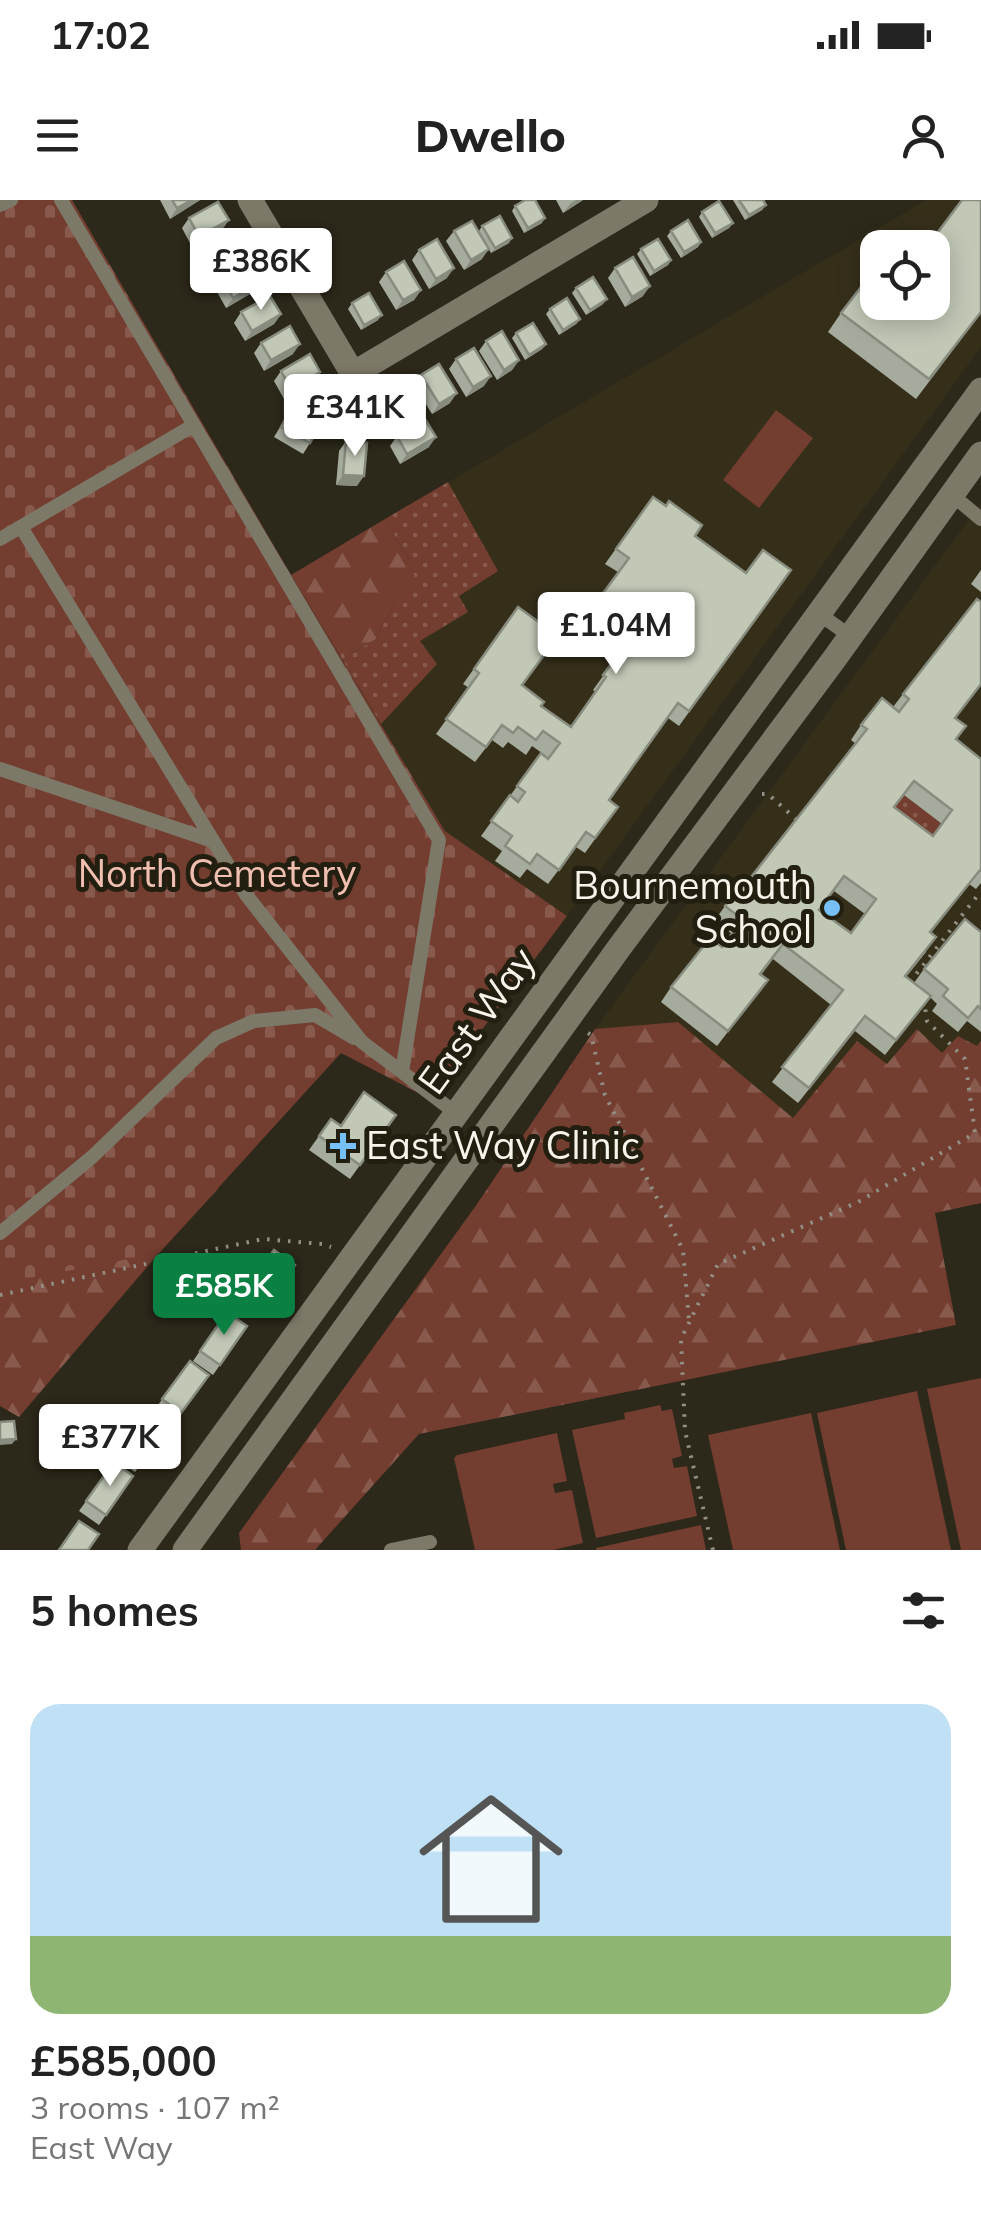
<!DOCTYPE html>
<meta charset="utf-8">
<style>
body{margin:0;font-family:Mulish,sans-serif;background:#f2f2f2;color:#222;height:100vh;display:flex;flex-direction:column;font-size:38px;white-space:nowrap}
*{box-sizing:border-box;margin:0}
p{font-size:32px;color:#767676}
.icon{flex:none;width:55px;height:55px;fill:none;stroke:currentColor;stroke-width:2;stroke-linecap:round;stroke-linejoin:round}
.map{position:relative;height:1350px;overflow:hidden}
.side{display:flex;flex-direction:column;background:#fff;flex:1}
.side>*{flex:none}
.buttons{position:absolute;left:860px;top:30px;display:grid;gap:20px}
.buttons a{display:grid;place-items:center;width:90px;height:90px;border-radius:20px;background:#fff;box-shadow:0 5px 25px #0003;font-size:50px}
.price{position:absolute;translate:-50% -85px;padding:0 22px;border-radius:10px;background:#fff;color:#222;font-size:32px;line-height:65px;filter:drop-shadow(0 2px 5px #0008)}
.price::after{content:'';position:absolute;left:50%;top:60px;width:30px;height:22px;margin-left:-15px;background:inherit;clip-path:polygon(0 0,100% 0,50% 100%)}
.price.on{background:#0b8043;color:#fff}
ul{padding:0;list-style:none}
li{display:grid;align-content:center;gap:20px;height:530px;padding:0 30px}
li+li{border-top:2px solid #e0e0e0}
li span{display:grid;place-items:center;height:310px;border-radius:30px;color:#555}
li>.icon{margin-inline-start:auto}
span .icon{width:180px;height:180px;fill:#fffc;stroke-width:1}
li b{font-size:42px}
h2{display:flex;justify-content:space-between;align-items:center;height:120px;padding:0 30px;font-size:42px}
.status{display:flex;justify-content:space-between;align-items:center;height:70px;padding:0 50px;background:#fff;direction:ltr}
.status svg{height:28px;fill:currentColor}
header{display:flex;justify-content:space-between;align-items:center;height:130px;padding:0 30px;background:#fff;font-size:45px;font-weight:800}
.map>svg:first-child{display:block}
.built{fill:#352f1a;fill-rule:evenodd}
.grass{fill:url(#grass-dots)}
.forest{fill:url(#forest-firs)}
.cemetery{fill:url(#cemetery-stones)}
.pitch{fill:#733d30}
.lines{fill:none;stroke-linecap:round;stroke-linejoin:round}
.path{stroke:#939085;stroke-width:4;stroke-dasharray:2.5 8;stroke-linecap:butt}
.service{stroke:#7d7968;stroke-width:14}
.minor{stroke:#7d7968;stroke-width:25}
.tertiary{stroke:#7d7968;stroke-width:25}
.wall{fill:#a6ac9d;fill-rule:evenodd}
.shaded-wall{fill:#878c7f}
.building{fill:#c1c8b6;stroke:#878c7f;stroke-width:2.5;fill-rule:evenodd}
.poi-dot{fill:#76c0f7;stroke:#221f10;stroke-width:4}
.labels{text-anchor:middle;stroke-width:10;stroke-linejoin:round;paint-order:stroke}
.park-label{font-size:38px;fill:#f1bfb1;stroke:#221f10}
.poi-label{font-size:38px;fill:#f6f4eb;stroke:#221f10;text-anchor:end}
.street-label{font-size:38px;fill:#f6f4eb;stroke:#221f10}
</style>
<div class="status"><b>17:02</b><svg viewBox="0 0 49 12"><path d="M0 12V9h3v3zM5 12V6h3v6zM10 12V3h3v9zM15 12V0h3v12zM26 1h20v11H26zM47 4h2v5h-2z"/></svg></div>
<header><svg class="icon" aria-label="menu" viewBox="0 0 24 24"><path d="M4 6h16M4 12h16M4 18h16"/></svg>Dwello<svg class="icon" aria-label="person" viewBox="0 0 24 24"><circle cx="12" cy="8" r="4"/><path d="M4 21q1-7 8-7t8 7"/></svg></header>
<div class="map">
<svg width="981" height="1350" viewBox="0 0 981 1350">
<defs>
<pattern id="grass-dots" width="8" height="8" patternUnits="userSpaceOnUse" patternTransform="scale(2.5)"><rect width="8" height="8" fill="#733d30"/><path d="M2 2h.1M6 6h.1" fill="none" stroke="#885a4e" stroke-width="1.8" stroke-linecap="round"/></pattern>
<pattern id="forest-firs" width="22" height="20" patternUnits="userSpaceOnUse" patternTransform="scale(2.5)"><rect width="22" height="20" fill="#733d30"/><path d="M5 1l3.5 6h-7zM16 11l3.5 6h-7z" fill="#885a4e"/></pattern>
<pattern id="cemetery-stones" width="16" height="16" patternUnits="userSpaceOnUse" patternTransform="scale(2.5)"><rect width="16" height="16" fill="#733d30"/><path d="M2 7V4a2 2 0 0 1 4 0v3zM10 15v-3a2 2 0 0 1 4 0v3z" fill="#885a4e"/></pattern>
</defs>
<rect width="100%" height="100%" fill="#2c281a"/>
<!-- built -->
<path class="built" d="M926,0H981V147L567,716L445,631L291,375ZM878,48H932V102H878Z
M981,303V841L977,846L887,864L857,841L793,919L678,822L595,829Z"/>
<!-- grass -->
<path class="grass" d="M448,282L498,371L459,396L468,412L420,441L437,464L381,524L342,459L376,439L395,401L410,361L385,319Z
M904,595L942,624L922,651L884,621Z"/>
<!-- forest -->
<path class="forest" d="M385,319L410,361L418,388L395,401L376,439L342,459L291,375Z
M0,796L218,989L159,1053L19,1217L0,1206Z
M678,822L793,918L857,841L887,864L917,829L942,853L958,836L977,846L981,841V1003L935,1013L956,1125L419,1234L315,1350H241L239,1333L475,1007L595,829Z"/>
<!-- cemetery -->
<path class="cemetery" d="M0,0H72L291,375L445,631L567,716L430,899L341,853L159,1053L0,1084Z"/>
<!-- pitch -->
<path class="pitch" d="M776,210L813,238L759,308L723,280Z
M981,1178V1350H961L927,1189Z
M917,1191L951,1350H846L817,1213Z
M660,1205L662,1211L672,1209L682,1256L672,1259L674,1268L687,1266L697,1316L596,1338L572,1230L625,1219L624,1213Z
M811,1213L840,1350H733L708,1235Z
M557,1233L567,1281L553,1284L555,1293L572,1290L583,1343L553,1350H475L454,1258L457,1255Z
M701,1325L706,1350H596V1348Z"/>
<g class="lines">
<!-- path -->
<path class="path" d="M762,594H768L797,620
M910,782L981,691
M588,833L591,835L605,895L683,1050L689,1121
M0,1095L263,1039L322,1044L331,1047
M713,1350L685,1231L681,1139L718,1064L858,1002L975,933L965,859L927,821L925,807L920,803"/>
<!-- service -->
<path class="service" d="M61,0L439,640L402,872L457,914
M0,5L11,0
M952,295L981,319
M21,327L247,696L362,842L402,872
M0,339L194,225
M818,413L850,436
M0,569L213,641
M0,1033L92,957L216,838L254,821L315,815L354,838
M391,1350L430,1342"/>
<!-- minor -->
<path class="minor" d="M250,0L353,174L646,0"/>
<!-- tertiary -->
<path class="tertiary" d="M140,1350L981,190
M185,1350L619,748L835,458L981,254"/>
</g>
<!-- wall -->
<path class="wall" d="M160,0H200L170,19Z
M556,0H583L563,13Z
M733,0H763L766,5L762,10L745,20Z
M981,0V113L916,199L828,132L841,113L878,102Z
M515,6L542,23L524,33L512,11Z
M702,12L733,23L729,28L712,38L699,17Z
M189,18L222,30L192,47L182,28Z
M482,26L509,43L491,53L479,31Z
M454,31L482,59L464,70L446,41Z
M671,31L701,42L698,47L681,58L667,36Z
M641,49L671,60L668,65L650,76L637,54Z
M206,50L238,62L209,79L198,61Z
M419,50L447,78L429,89L412,60Z
M615,68L643,96L625,107L608,78Z
M386,72L421,90L414,100L396,110L379,82Z
M223,80L262,81L255,91L226,108L216,90Z
M576,88L603,104L586,115L572,93Z
M352,103L378,120L361,130L348,109Z
M550,109L580,119L576,124L559,135L546,114Z
M241,112L281,114L274,124L245,141L234,123Z
M516,133L546,144L542,149L525,160L512,138Z
M486,141L519,160L512,170L497,180L479,151Z
M261,143L293,154L264,171L254,153Z
M456,159L484,186L466,197L449,169Z
M281,171L320,172L313,182L284,199L274,181Z
M421,175L450,203L432,214L414,185Z
M291,209L310,243L303,254L274,237Z
M397,236L429,247L400,264L390,246Z
M346,241L357,286L336,285L339,251Z
M653,297L695,336L746,373L791,370L679,526L668,518L609,600L618,607L585,653L576,647L548,684L527,669L520,678L495,661L502,651L481,636L541,553L549,558L532,546L526,555L508,542L503,548L492,540L475,562L436,534L469,488L463,484L518,407L522,486L541,506L571,527L596,492L593,490L616,458L577,430L618,372L605,364Z
M981,370V392L971,384Z
M903,494L956,518L966,526L956,540L981,559V683L976,689L969,684L931,733L926,752L906,777L914,783L924,769L981,732V832L967,821L958,832L932,811L937,804L930,797L885,855L855,831L798,903L772,882L831,805L773,759L761,775L768,780L717,846L661,802L671,787L722,747L732,734L715,720L725,706L748,681L856,544L851,540L861,525L893,507ZM904,595L942,624L933,636L895,607ZM834,691L865,714L851,733L819,710Z
M396,915L350,979L309,950L331,919L340,926Z
M295,1065L260,1114L248,1106L241,1117L216,1099L232,1077L240,1083L259,1071Z
M227,1112L247,1126L213,1175L193,1161Z
M190,1161L209,1175L174,1223L155,1209Z
M152,1210L171,1225L135,1272L116,1258Z
M114,1262L133,1276L99,1325L79,1311Z"/>
<!-- shaded-wall -->
<path class="shaded-wall" d="M192,0H200L170,19L177,8Z
M576,0H583L563,13L571,3Z
M766,5L762,10L745,20L749,15Z
M545,18L542,23L524,33L528,28Z
M229,20L222,30L192,47L199,36Z
M733,23L729,28L712,38L715,33Z
M512,38L509,43L491,53L495,48Z
M701,42L698,47L681,58L684,52Z
M489,49L482,59L464,70L471,60Z
M245,52L238,62L209,79L216,69Z
M671,60L668,65L650,76L654,71Z
M454,68L447,78L429,89L436,79Z
M262,81L255,91L226,108L233,98Z
M650,86L643,96L625,107L632,97Z
M421,90L414,100L396,110L403,100Z
M607,99L603,104L586,115L590,110Z
M281,114L274,124L245,141L252,131Z
M382,115L378,120L361,130L364,125Z
M580,119L576,124L559,135L563,130Z
M300,144L293,154L264,171L271,160Z
M546,144L542,149L525,160L529,155Z
M519,160L512,170L497,180L504,170Z
M320,172L313,182L284,199L291,189Z
M491,176L484,186L466,197L473,187Z
M457,193L450,203L432,214L439,204Z
M436,237L429,247L400,264L407,254Z
M343,275L364,276L357,286L336,285Z
M16,1239L12,1244L0,1245V1240Z"/>
<!-- building -->
<path class="building" d="M172,0H192L177,8Z
M525,0H535L545,18L528,28L515,6Z
M739,0H763L766,5L749,15Z
M962,0H981V112L929,179L841,113L878,65V102H932V48H926Z
M719,1L733,23L715,33L702,12Z
M218,2L229,20L199,36L189,18Z
M500,16L512,38L495,48L482,26Z
M688,20L701,42L684,52L671,31Z
M472,21L489,49L471,60L454,31Z
M235,34L245,52L216,69L206,50Z
M437,39L454,68L436,79L419,50Z
M658,39L671,60L654,71L641,49Z
M633,57L650,86L632,97L615,68Z
M404,61L421,90L403,100L386,72Z
M252,63L262,81L233,98L223,80Z
M593,77L607,99L590,110L576,88Z
M369,93L382,115L364,125L352,103Z
M270,96L281,114L252,131L241,112Z
M567,98L580,119L563,130L550,109Z
M533,123L546,144L529,155L516,133Z
M290,126L300,144L271,160L261,143Z
M502,131L519,160L504,170L486,141Z
M474,148L491,176L473,187L456,159Z
M310,154L320,172L291,189L281,171Z
M439,164L457,193L439,204L421,175Z
M291,209L320,225L310,243L281,227Z
M425,219L436,237L407,254L397,236Z
M346,241L367,243L364,276L343,275Z
M653,297L666,306L669,301L702,325L695,336L746,373L763,350L791,370L689,511L678,503L609,600L618,607L595,638L586,632L559,670L537,654L530,664L505,646L512,636L491,621L510,595L518,602L525,592L517,586L541,553L548,559L560,543L543,531L536,540L518,527L513,533L502,525L486,547L446,519L479,473L474,469L518,407L558,436L522,485L544,502L541,506L571,527L606,477L603,475L626,444L587,415L629,358L616,349Z
M977,399L981,402V484L955,518L966,526L956,539L981,559V671L980,670L930,732L936,737L905,776L931,796L896,840L865,816L809,888L782,867L843,790L783,744L760,774L768,780L728,831L671,787L710,738L722,747L738,726L743,730L748,724L725,706L746,679L748,681L867,529L861,525L882,498L899,512L909,499L903,494ZM914,581L952,610L933,636L894,607ZM844,676L876,699L851,733L819,710Z
M965,719L981,732V809L978,806L968,818L943,796L948,789L924,769Z
M364,892L396,915L360,965L319,936L331,919L341,926Z
M274,1050L295,1065L267,1104L255,1096L248,1106L223,1089L232,1077L240,1083L252,1066L259,1071Z
M227,1112L247,1126L220,1165L200,1151Z
M190,1161L209,1175L181,1213L162,1199Z
M152,1210L171,1225L142,1262L123,1248Z
M14,1221L16,1239L0,1240V1222Z
M114,1262L133,1276L106,1315L86,1301Z
M79,1321L99,1334L88,1350H59Z"/>
<!-- markers -->
<g class="poi-dot">
<circle cx="832" cy="708" r="10"/>
<path d="M338 931h10v10h10v10h-10v10h-10v-10h-10v-10h10z"/>
</g>
<g class="labels">
<!-- park labels -->
<g class="park-label">
<text x="217" y="687">North Cemetery</text>
</g>
<!-- poi labels -->
<g class="poi-label">
<text x="812" y="699">Bournemouth<tspan x="812" dy="44">School</tspan></text>
<text x="366" y="959" text-anchor="start">East Way Clinic</text>
</g>
<!-- street labels -->
<g class="street-label">
<text transform="translate(477 821) rotate(-54)" y="13">East Way</text>
</g>
</g>
</svg>
<div class="buttons">
<a><svg class="icon" aria-label="locate" viewBox="0 0 24 24"><circle cx="12" cy="12" r="6"/><path d="M12 2v4M12 18v4M2 12h4M18 12h4"/></svg></a>
</div>
<b class="price" style="left:261px;top:113px">£386K</b>
<b class="price" style="left:355px;top:259px">£341K</b>
<b class="price" style="left:616px;top:477px">£1.04M</b>
<b class="price on" style="left:224px;top:1138px">£585K</b>
<b class="price" style="left:110px;top:1289px">£377K</b>
</div>
<section class="side">
<h2>5 homes<svg class="icon" aria-label="filters" viewBox="0 0 24 24"><path d="M4 7h16M4 17h16"/><circle cx="9" cy="7" r="2"/><circle cx="15" cy="17" r="2"/></svg></h2>
<ul>
<li><span style="background:linear-gradient(#bfe0f5 75%,#8fb573 0)"><svg class="icon" aria-label="home" viewBox="0 0 24 24"><path d="M3 11l9-7 9 7M6 9v11h12V9"/></svg></span><div><b>£585,000</b><p>3 rooms · 107 m²</p><p>East Way</p></div></li>
</ul>
</section>
